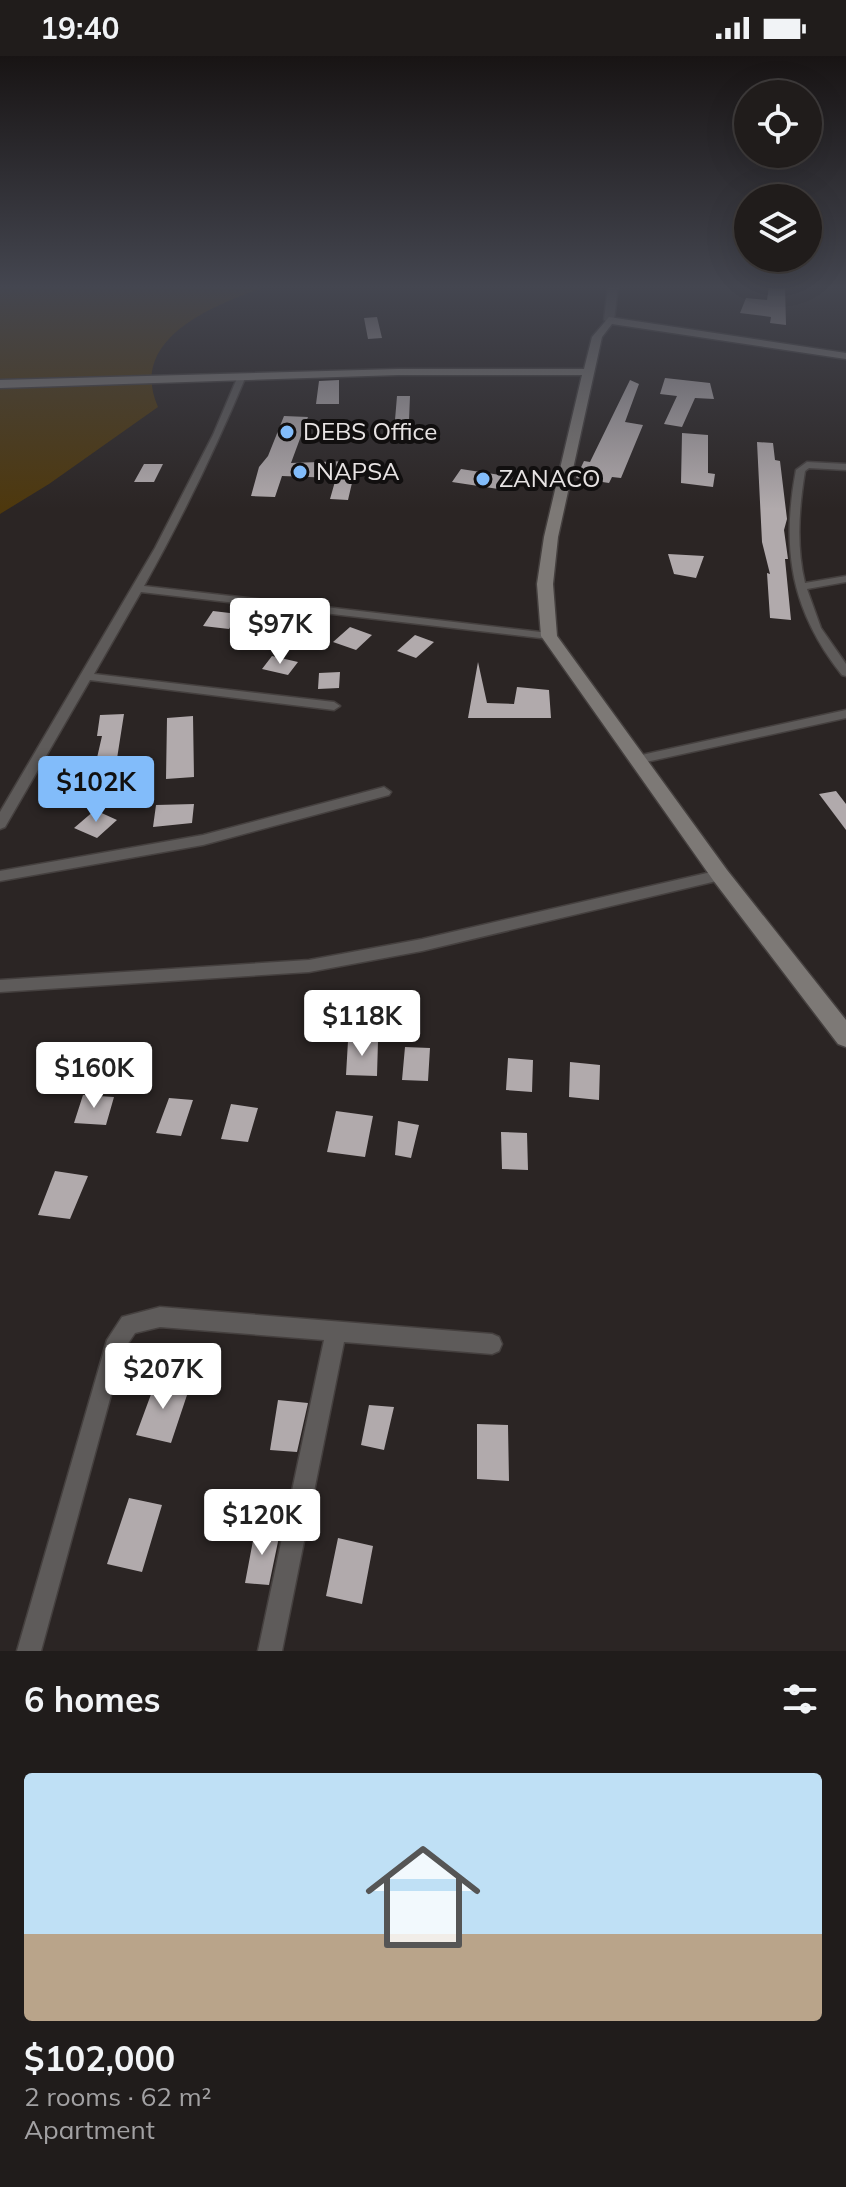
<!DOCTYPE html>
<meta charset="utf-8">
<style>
body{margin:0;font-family:Mulish,sans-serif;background:#282524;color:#f1f3f6;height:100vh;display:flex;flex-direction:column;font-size:30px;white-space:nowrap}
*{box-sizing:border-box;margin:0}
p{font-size:26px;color:#a2a1a3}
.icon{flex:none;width:44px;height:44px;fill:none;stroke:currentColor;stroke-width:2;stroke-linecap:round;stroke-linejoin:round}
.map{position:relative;height:1595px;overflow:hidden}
.side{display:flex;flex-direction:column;background:#201c1b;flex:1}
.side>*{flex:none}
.fabs{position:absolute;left:734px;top:24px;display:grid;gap:16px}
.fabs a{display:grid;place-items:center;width:88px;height:88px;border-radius:50%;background:#201c1b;box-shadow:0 8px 32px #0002,0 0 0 2px #3d3a3a;font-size:40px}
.price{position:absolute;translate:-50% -68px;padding:0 18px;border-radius:8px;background:#fff;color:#222;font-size:26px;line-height:52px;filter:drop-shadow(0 2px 4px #0008)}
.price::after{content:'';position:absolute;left:50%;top:48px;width:24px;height:18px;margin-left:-12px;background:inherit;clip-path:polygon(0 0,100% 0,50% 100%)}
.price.active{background:#82bcfa;color:#111}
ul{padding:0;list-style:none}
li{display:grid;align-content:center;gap:16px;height:424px;padding:0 24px}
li+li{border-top:2px solid #3d3a3a}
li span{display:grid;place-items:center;height:248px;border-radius:8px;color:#555}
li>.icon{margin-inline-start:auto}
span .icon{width:144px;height:144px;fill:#fffc;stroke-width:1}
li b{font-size:34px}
h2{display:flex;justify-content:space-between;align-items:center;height:96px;padding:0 24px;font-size:34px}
.status{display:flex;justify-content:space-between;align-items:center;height:56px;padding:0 40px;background:#201c1b;direction:ltr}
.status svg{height:22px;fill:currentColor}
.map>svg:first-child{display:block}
.green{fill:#4e380d}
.building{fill:#b1aaac}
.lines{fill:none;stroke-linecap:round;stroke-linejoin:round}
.minor-casing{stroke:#45403f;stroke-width:3}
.tertiary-casing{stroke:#45403f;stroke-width:3}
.secondary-casing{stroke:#45403f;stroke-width:3}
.minor{fill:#5e5b5a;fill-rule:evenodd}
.tertiary{fill:#5e5b5a;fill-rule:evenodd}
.secondary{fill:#7d7976;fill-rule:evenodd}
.poi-dot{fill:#82bcfa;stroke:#110f0f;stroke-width:3}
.labels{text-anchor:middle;stroke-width:8;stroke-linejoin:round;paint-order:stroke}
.far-poi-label{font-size:24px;fill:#e7e3e3;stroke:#110f0f;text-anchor:start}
</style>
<div class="status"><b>19:40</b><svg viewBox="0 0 49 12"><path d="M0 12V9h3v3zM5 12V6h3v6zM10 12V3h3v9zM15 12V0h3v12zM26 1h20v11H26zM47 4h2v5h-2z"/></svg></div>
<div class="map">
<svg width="846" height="1595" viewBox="0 0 846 1595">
<rect width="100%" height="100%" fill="#2b2524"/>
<!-- green -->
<path class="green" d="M0,230H268C217,248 127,281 158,351L49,428L0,458Z"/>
<!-- building -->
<path class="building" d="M769,230H785L786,269L770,267L771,261L740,257L746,242L767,244Z
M377,261L382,282L368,283L364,262Z
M665,322L710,327L714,343L695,342L682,371L664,368L677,340L660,338Z
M339,324V348H316L319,325Z
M630,324L639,328L625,366L643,369L621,422L612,421L609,427L576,422L584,405L590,406Z
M397,340H410L409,364H395Z
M284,360L308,361L291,407L347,405L343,414H355L348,444L330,443L336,422L282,420L275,441L251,440L259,411L268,400Z
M682,377L708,379V417L715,418L713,431L681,427Z
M757,386L773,387L775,404L780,405L787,463L784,474L788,503H785L791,564L770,562L767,517L770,518L762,486Z
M144,408H163L154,426H134Z
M461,413L513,421L505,434L452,426Z
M668,498L704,500L696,522L674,518Z
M213,555L238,558L229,573L203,570Z
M290,566L308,573L289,587L271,580Z
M350,571L372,579L356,594L333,586Z
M415,579L434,586L416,602L397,595Z
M272,600L298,606L288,619L262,613Z
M478,606L487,647L514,648L517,631L549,634L551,662H468Z
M340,616L339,632L318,633L319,617Z
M124,658L113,728H91L102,680H97L100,659Z
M193,660L194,721L166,723L167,662Z
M836,735L846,748V774L819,738Z
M194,748L192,767L153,771L156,749Z
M95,754L117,764L97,782L74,772Z
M348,985H378L377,1020L346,1019Z
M405,991L430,992L428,1025L402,1024Z
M508,1002L533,1004L532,1036L506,1034Z
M570,1006L600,1009L599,1044L569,1041Z
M83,1039L114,1041L106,1069L74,1067Z
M169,1042L193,1044L181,1080L156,1077Z
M231,1048L258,1052L248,1086L221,1083Z
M336,1055L373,1060L365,1101L327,1096Z
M398,1065L419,1069L411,1102L395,1099Z
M501,1076L527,1077L528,1114L502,1113Z
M55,1115L88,1120L70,1163L38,1159Z
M157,1322L190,1330L171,1387L136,1379Z
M278,1344L308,1347L297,1396L270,1394Z
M369,1349L394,1351L384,1394L361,1389Z
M477,1368L508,1369L509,1425L477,1423Z
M129,1442L162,1449L142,1516L107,1508Z
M255,1474L280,1476L269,1529L245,1527Z
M338,1482L373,1490L362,1548L326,1540Z"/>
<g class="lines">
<defs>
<path id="minor" d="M242,318L246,320C216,392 182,462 144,530L549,577L555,580L549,583L141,536L94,618L334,646L340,650L334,654L90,624L5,771L0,773V756L155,492L213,379L238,320Z
M807,406L846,408V414L809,412L805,415C799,452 796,490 805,527L846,520V526L807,533L821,572L846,608V620L842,619C791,555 781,493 796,414Z
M846,654V662L637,708L631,704L637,700Z
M384,731L391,736L389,739L203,789L0,825V815L203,779Z
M720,814L727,819L725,823L422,895L309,916L0,936V924L309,904L422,883Z
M160,1251L492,1278L499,1281L502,1288L499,1295L492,1298L344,1286L282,1595H258L324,1284L160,1271L135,1277L123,1295L41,1595H17L107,1284L122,1261Z"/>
<path id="tertiary" d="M608,230H618L614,264L609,267L604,264Z"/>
<path id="secondary" d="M609,261L846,297V303L612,268L602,281L558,481L553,528L557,580L727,814L846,964V991L838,988L713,824L541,580L537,528L544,481L582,319H398L0,332V324L398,313H584L592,281Z"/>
</defs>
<!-- minor casing -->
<use href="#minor" class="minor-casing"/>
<!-- tertiary casing -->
<use href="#tertiary" class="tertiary-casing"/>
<!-- secondary casing -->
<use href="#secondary" class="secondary-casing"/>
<!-- minor -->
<use href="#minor" class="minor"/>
<!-- tertiary -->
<use href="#tertiary" class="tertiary"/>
<!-- secondary -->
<use href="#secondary" class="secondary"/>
</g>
<!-- sky -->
<linearGradient id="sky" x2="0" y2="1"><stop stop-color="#181414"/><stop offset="0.51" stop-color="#444650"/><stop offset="1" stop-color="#444650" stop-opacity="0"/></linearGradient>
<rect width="846" height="453" fill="url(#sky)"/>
<!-- markers -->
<g class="poi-dot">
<circle cx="287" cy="376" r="8"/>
<circle cx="300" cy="416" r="8"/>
<circle cx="483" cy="423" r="8"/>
</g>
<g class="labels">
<!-- far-poi labels -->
<g class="far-poi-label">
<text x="303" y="384">DEBS Office</text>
<text x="316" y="424">NAPSA</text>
<text x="499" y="431">ZANACO</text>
</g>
</g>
</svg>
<div class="fabs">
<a><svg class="icon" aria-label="locate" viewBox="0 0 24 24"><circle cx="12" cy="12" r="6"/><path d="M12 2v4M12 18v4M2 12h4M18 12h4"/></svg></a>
<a><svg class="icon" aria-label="layers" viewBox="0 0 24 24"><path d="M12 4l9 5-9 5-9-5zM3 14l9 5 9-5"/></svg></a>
</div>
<b class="price" style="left:280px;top:610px">$97K</b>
<b class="price active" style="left:96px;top:768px">$102K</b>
<b class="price" style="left:362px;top:1002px">$118K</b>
<b class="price" style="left:94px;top:1054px">$160K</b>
<b class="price" style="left:163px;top:1355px">$207K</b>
<b class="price" style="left:262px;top:1501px">$120K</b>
</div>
<section class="side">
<h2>6 homes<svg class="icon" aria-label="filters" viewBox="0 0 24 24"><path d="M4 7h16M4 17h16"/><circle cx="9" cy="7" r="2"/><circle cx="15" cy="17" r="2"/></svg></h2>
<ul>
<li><span style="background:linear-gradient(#bfe0f5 65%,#b9a48a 0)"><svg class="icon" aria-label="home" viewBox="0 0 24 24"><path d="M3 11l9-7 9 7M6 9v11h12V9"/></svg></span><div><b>$102,000</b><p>2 rooms · 62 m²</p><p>Apartment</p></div></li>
</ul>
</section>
